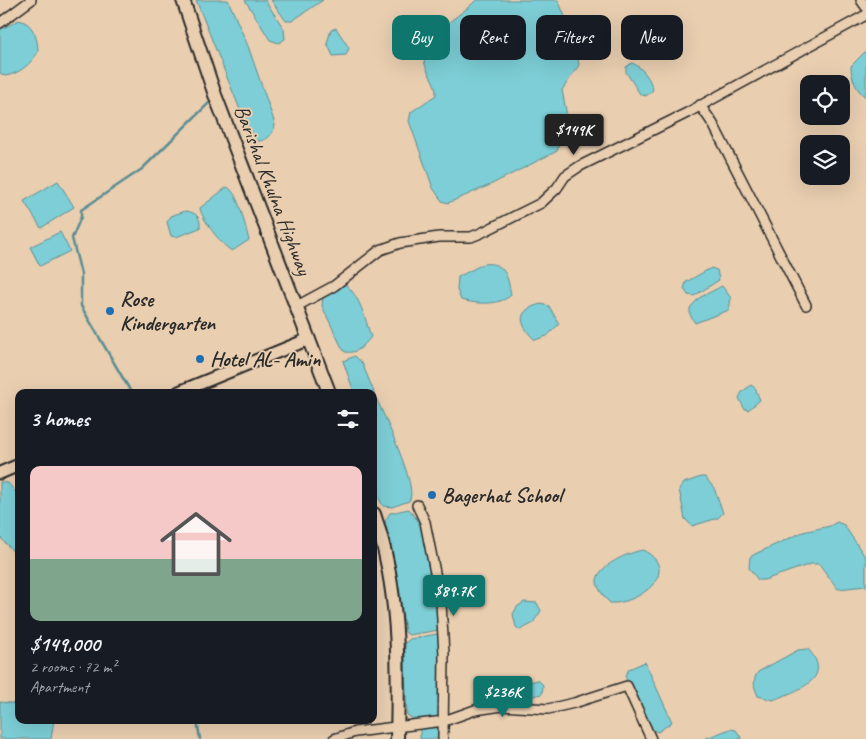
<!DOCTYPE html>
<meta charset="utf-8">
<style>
body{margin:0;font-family:Caveat,sans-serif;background:#242831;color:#f1f3f6;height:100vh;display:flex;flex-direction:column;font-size:19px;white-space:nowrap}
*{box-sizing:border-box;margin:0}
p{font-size:16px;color:#9ea1a6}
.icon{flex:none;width:28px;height:28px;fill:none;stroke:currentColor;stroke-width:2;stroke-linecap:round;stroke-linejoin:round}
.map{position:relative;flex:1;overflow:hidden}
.panel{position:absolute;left:15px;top:389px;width:362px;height:335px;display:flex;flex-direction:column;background:#171b24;border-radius:10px;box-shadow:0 5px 20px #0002}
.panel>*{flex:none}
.hud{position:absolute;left:392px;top:15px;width:398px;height:45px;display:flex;gap:10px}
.controls{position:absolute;left:800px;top:75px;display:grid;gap:10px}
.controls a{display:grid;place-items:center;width:50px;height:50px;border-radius:10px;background:#171b24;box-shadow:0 5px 20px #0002;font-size:25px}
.price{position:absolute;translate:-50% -42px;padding:0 11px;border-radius:5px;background:#0f766e;color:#fff;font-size:16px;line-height:32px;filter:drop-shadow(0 1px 2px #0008)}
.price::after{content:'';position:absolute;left:50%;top:30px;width:15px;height:11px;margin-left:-8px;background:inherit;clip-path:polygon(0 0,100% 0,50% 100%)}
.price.current{background:#222;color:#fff}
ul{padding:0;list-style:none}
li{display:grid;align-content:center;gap:10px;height:265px;padding:0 15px}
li+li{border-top:1px solid #363941}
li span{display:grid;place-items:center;height:155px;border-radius:10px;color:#555}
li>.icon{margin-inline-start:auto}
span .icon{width:90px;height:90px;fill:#fffc;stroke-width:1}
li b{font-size:21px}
h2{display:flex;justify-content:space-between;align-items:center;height:60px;padding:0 15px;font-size:21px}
.tag{padding:0 18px;border-radius:10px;background:#171b24;box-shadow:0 5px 20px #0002;font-size:18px;line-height:45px}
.tag.current{background:#0f766e;color:#fff}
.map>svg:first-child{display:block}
.water{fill:#7dced6;stroke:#5c8d92}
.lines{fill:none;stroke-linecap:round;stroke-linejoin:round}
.stream{stroke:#5c8d92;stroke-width:2.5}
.minor-casing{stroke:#2b2b2b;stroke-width:12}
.major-casing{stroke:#2b2b2b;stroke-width:15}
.highway-casing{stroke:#2b2b2b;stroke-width:16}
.minor{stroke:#e9ceb0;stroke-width:9}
.major{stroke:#e9ceb0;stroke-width:11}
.highway{stroke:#e9ceb0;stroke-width:12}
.poi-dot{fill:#1f6fb2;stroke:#e9ceb0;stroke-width:2}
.labels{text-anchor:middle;stroke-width:4;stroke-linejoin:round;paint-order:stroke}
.street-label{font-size:21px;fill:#2b2b2b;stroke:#e9ceb0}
.poi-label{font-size:21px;font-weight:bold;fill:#2b2b2b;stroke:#e9ceb0;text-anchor:start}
</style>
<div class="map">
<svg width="866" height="739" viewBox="0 0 866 739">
<rect width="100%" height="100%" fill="#e9ceb0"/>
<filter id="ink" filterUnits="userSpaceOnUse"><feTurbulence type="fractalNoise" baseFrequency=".02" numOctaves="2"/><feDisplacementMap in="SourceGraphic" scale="10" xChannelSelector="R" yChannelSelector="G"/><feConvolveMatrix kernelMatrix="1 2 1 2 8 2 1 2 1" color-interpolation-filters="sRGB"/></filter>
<g filter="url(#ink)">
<!-- water -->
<path class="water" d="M196,0H228L248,46L275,124C274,135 266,142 255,141L251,137Z
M245,0H265L284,29L285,39L279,43L270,40Z
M271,0H323L292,21H286Z
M476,0H558L575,40L579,65L562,90L569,126L560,141L557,151L490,185L448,203L442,201L433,188L409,121L411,112L436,95C437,81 425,73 424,59C422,35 462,16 476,0Z
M19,20C33,23 38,38 38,52C31,64 19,74 5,76L0,73V30Z
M336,28L349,48L346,55L333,56L327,43L331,30Z
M866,51V97C856,91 851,77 851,66Z
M632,63C641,66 651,79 653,90L646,96L640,94L626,72V67Z
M58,181L74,207L41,228L24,201Z
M227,187C239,192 245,227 249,240L232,251C222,246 201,218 200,208Z
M185,211C196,212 201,217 200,228L176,237L171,236L167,222L171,216Z
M60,232L70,251L40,266L30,247Z
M483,264C505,261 508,277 511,295C499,306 476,304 461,300L457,290L458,277Z
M711,268L717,270L719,280L694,296L688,295L684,289L686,282Z
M340,284H345C360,296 365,318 371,337C363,346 358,354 345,352L342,348L322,306L323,296Z
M722,286L731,298L729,310L695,323L690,315V308L699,298Z
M541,304L549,306L559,324L547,336L535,340C519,325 515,310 541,304Z
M355,356L362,363L374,392H354L343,361Z
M751,385L755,388L760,400L748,410L744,408L739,398L742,392Z
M374,393C381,410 420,489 409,501L392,507L383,506C366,480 374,424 374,393Z
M701,477H705L714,488L723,513L718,518L692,526L685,519L679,489L684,483Z
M0,482L8,483L19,496V558L0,537Z
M409,509L422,526L437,599L439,630L409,635L405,632L397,573L385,521L390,513Z
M837,522L844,525L866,558V586L838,589L819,564H811L764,580H758L749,568L750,557L755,554L803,532L830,526Z
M643,550C684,572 637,605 610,603C605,598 599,591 597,583C595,566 630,552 643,550Z
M524,602L537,603L541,611L532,624L520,630L516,627L513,614L517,607Z
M437,634L441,635L443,715L438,718L415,720L407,715L405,672V643L410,639Z
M808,649C836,680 795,691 773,700L758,696C754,687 752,681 758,672L798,650Z
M645,662L672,722L658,732L650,729L625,676L629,669Z
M538,680L543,685L542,694L518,699L514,688L516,685Z
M0,702L19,704V720H54L51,739H0Z
M420,726H441V739H420Z
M730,729L736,730L742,739H704Z"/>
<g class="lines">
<!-- stream -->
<path class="stream" d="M131,392L81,306V274L72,238L81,217V210L142,169L212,100
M197,720L200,739"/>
<defs>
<path id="minor" d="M861,0L866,7
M0,23L31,0
M700,105L713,124L806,305
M297,306L334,286L380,250L400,243L439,237H471L481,233L541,203L557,188L565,176L580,166L687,113L866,15
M417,505L425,522L441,603L444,654L443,739
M334,739L355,732L444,721L475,710L502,706L548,709L574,703L627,686L651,739"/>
<path id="major" d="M179,392L309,339
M0,473L19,465"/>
<path id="highway" d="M183,0L215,95L329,392
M374,514C399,587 399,663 397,739"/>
</defs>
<!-- minor casing -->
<use href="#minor" class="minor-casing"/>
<!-- major casing -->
<use href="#major" class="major-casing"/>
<!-- highway casing -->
<use href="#highway" class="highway-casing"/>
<!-- minor -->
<use href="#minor" class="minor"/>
<!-- major -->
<use href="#major" class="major"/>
<!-- highway -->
<use href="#highway" class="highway"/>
</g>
</g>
<!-- markers -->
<g class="poi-dot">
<circle cx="110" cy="311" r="5"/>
<circle cx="200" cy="359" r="5"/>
<circle cx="432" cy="495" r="5"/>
</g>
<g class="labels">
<!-- street labels -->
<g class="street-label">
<text transform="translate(273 190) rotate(69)" y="7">Barishal Khulna Highway</text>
</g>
<!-- poi labels -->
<g class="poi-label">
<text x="120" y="306">Rose<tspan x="120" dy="24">Kindergarten</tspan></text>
<text x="210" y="366">Hotel AL- Amin</text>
<text x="442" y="502">Bagerhat School</text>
</g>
</g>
</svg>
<div class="controls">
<a><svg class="icon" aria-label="locate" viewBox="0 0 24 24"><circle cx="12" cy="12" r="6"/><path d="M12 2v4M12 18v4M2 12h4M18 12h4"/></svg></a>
<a><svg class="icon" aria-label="layers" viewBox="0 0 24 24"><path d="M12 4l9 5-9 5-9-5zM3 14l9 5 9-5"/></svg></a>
</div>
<b class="price current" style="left:574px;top:156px">$149K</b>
<b class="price" style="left:454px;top:617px">$89.7K</b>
<b class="price" style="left:503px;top:718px">$236K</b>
<div class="hud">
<a class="tag current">Buy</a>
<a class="tag">Rent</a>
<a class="tag">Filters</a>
<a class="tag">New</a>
</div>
<section class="panel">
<h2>3 homes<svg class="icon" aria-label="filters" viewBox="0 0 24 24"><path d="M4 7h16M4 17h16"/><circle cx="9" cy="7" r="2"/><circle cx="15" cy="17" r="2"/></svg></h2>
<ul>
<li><span style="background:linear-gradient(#f6c9c9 60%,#7fa58c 0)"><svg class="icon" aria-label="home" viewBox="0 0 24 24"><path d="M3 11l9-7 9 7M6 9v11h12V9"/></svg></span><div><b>$149,000</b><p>2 rooms · 72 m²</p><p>Apartment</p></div></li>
</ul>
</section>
</div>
